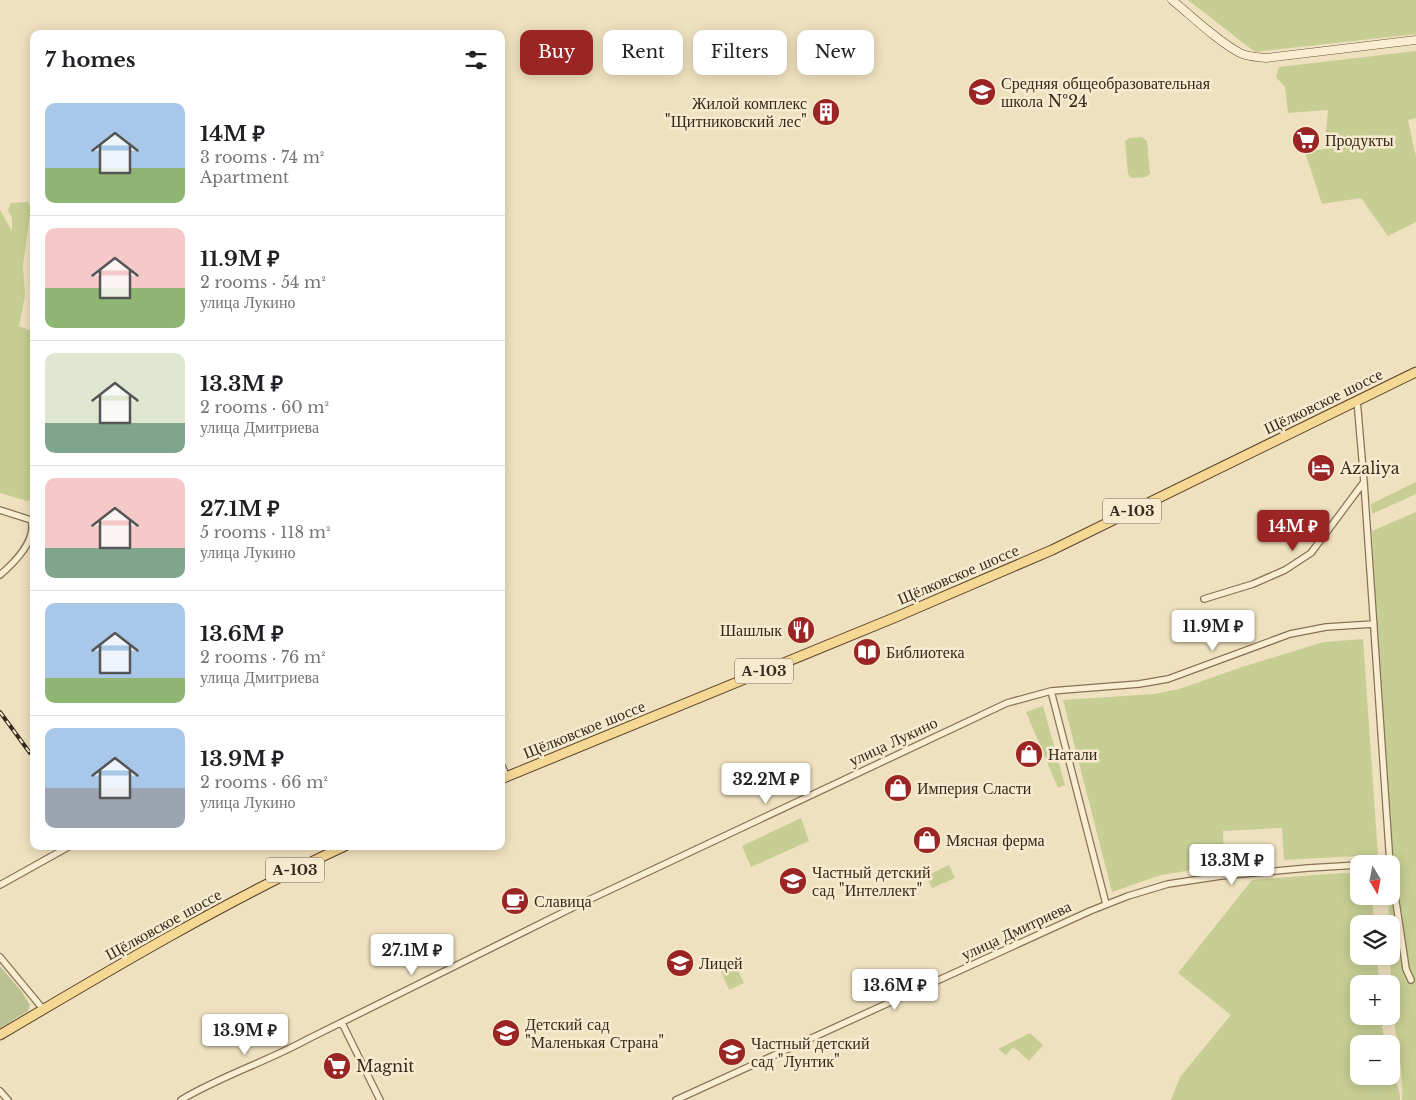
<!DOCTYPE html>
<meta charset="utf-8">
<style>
body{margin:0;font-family:"Libre Baskerville",serif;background:#f2f2f2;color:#202124;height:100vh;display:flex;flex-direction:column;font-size:19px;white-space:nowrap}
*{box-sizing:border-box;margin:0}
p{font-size:16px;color:#757577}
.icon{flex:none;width:28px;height:28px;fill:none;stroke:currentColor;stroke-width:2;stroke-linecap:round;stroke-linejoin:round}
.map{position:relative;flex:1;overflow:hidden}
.side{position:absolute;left:30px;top:30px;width:475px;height:820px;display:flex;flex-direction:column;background:#fff;border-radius:10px;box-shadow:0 2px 12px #0003}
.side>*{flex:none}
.hud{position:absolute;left:520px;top:30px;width:475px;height:45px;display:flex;gap:10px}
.needle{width:32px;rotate:170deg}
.controls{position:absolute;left:1350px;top:855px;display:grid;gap:10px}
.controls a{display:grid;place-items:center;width:50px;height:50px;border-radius:10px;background:#fff;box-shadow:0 2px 12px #0003;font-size:25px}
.price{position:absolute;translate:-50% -42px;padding:0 11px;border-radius:5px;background:#fff;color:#222;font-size:16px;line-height:32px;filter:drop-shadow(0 1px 2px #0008)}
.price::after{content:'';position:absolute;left:50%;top:30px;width:15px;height:11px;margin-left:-8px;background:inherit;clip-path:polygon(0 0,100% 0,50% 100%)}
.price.selected{background:#9a2524;color:#fff}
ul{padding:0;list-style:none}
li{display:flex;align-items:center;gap:15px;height:125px;padding:0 15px}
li+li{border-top:1px solid #e0e0e0}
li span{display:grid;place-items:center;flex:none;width:140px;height:100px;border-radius:10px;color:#555}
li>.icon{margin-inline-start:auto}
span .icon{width:60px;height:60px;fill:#fffc;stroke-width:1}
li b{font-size:21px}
h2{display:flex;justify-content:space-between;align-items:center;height:60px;padding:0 15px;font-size:21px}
.chip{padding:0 18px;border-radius:10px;background:#fff;box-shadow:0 2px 12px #0003;font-size:18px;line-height:45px}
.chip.selected{background:#9a2524;color:#fff}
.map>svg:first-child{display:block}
.green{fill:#c6ce93}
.cemetery{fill:#bbc292}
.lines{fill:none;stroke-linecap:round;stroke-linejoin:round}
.minor-casing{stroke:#887257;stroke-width:8}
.secondary-casing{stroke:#6a533a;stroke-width:9}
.primary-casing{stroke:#56402b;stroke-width:11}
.minor{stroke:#faeed2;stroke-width:5.5}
.secondary{stroke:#faeed2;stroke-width:8}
.primary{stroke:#f5d894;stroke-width:9}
.rail-casing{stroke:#37291c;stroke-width:4}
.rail{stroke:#f6ebcf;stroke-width:2;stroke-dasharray:5.5;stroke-linecap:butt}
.labels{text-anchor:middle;stroke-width:5;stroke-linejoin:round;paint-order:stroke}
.shield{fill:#f6ebcf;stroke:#706352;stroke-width:1}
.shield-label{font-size:15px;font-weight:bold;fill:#37291c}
.poi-label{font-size:16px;fill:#37291c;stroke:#f6ebcf;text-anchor:start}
.street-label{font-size:16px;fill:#37291c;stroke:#f6ebcf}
</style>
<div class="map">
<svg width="1416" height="1100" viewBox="0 0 1416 1100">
<rect width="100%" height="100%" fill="#efe1bf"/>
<!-- green -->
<path class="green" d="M1188,0H1416V34L1255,52Z
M1416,51V118L1408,120L1416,157V222L1388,236L1361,198L1322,204L1305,152L1324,149L1328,110L1288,113L1285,87L1276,77L1279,67Z
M563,54L578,55V74L563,73Z
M1142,137L1147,141L1150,174L1146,177L1131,178L1128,174L1125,141L1129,138Z
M28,202L31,208L23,265L25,295L19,326L34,332V498L27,501L0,493V210L12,231V218L8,210L11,203Z
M1416,482V494L1372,514L1371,504Z
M1416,512V1100H1402C1404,1070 1396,1041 1393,1012C1389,981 1391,953 1391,924H1389L1388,896H1391V864H1386L1372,531Z
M1363,639L1378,855L1284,860L1282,828L1223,831L1224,865L1161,875L1112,892L1063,700L1154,694L1179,689L1242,667L1324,642Z
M1043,706L1065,785L1058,788L1026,712Z
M801,818L809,841L751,867L742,846Z
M949,865L955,878L932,888L926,876Z
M1343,873L1359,874V896H1372L1374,924H1359V956H1377L1379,984H1359V1016H1381L1383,1033L1386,1044H1359V1076H1391V1063L1400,1095V1100H1171L1180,1077L1231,1015L1178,973L1252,880Z
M733,960L744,983L729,990L719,967Z
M1030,1033L1043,1045L1029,1061L1016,1049L1012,1048L1006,1055L998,1049Z"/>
<!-- cemetery -->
<path class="cemetery" d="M0,966L22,992L30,1005L28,1011L0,1028Z"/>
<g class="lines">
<defs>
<path id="minor" d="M1357,400L1364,482L1390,864
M0,510L31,520C37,540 14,563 0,575
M1204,599L1253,584L1285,570L1311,553L1364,482
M1051,691L1106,904
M501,764L507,777
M1391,869L1404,955L1406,969L1411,980
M0,885L70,846
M0,957L43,1009
M342,1023L380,1100
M0,1091L8,1100
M181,1100C221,1076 266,1062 308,1039L580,904L1007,703L1051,691L1139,684L1168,679L1290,634L1326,627L1374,624
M676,1100L1090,911L1128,896L1168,884L1221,876L1308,868L1359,865"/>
<path id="secondary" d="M1172,0C1193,17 1216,40 1240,53C1248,57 1257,57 1266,58L1416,40"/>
<path id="primary" d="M501,779L896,617L1052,550L1416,372
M0,1035C113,968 226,901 345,846"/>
</defs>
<!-- minor casing -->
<use href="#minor" class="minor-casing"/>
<!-- secondary casing -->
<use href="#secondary" class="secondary-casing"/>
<!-- primary casing -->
<use href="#primary" class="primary-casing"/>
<!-- minor -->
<use href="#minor" class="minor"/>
<!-- secondary -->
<use href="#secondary" class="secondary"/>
<!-- primary -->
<use href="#primary" class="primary"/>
<defs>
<path id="rail" d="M0,712L30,753"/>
</defs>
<!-- rail casing -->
<use href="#rail" class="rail-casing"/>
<!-- rail -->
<use href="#rail" class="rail"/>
</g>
<!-- icons -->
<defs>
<symbol id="school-disc" viewBox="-11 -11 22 22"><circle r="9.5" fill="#9a2524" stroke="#f6ebcf"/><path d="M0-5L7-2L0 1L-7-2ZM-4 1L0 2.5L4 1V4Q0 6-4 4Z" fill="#fff"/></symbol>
<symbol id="building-disc" viewBox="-11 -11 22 22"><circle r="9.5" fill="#9a2524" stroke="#f6ebcf"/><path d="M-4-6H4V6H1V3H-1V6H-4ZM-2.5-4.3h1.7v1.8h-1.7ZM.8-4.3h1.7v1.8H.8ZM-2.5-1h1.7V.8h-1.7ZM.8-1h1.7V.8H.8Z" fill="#fff"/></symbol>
<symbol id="supermarket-disc" viewBox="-11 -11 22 22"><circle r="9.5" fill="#9a2524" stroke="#f6ebcf"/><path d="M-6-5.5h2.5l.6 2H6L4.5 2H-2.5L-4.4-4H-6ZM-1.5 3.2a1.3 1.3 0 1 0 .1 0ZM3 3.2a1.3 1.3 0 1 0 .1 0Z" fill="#fff"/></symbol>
<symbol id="hotel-disc" viewBox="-11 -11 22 22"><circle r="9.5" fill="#9a2524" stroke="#f6ebcf"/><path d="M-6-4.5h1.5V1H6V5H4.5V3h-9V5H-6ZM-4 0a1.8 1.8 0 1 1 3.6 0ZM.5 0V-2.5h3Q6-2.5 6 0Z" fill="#fff"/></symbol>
<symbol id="restaurant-disc" viewBox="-11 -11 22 22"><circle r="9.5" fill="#9a2524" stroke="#f6ebcf"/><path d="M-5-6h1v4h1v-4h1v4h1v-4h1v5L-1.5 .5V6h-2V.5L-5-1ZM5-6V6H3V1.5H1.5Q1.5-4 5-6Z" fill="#fff"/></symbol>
<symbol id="library-disc" viewBox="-11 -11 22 22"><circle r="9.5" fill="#9a2524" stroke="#f6ebcf"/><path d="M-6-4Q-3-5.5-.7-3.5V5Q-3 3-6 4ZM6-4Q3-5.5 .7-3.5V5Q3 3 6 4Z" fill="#fff"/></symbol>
<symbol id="shop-disc" viewBox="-11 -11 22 22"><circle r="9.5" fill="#9a2524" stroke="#f6ebcf"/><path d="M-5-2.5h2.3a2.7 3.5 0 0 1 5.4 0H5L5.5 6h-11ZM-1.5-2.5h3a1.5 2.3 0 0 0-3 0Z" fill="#fff"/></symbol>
<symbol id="cafe-disc" viewBox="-11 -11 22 22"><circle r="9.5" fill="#9a2524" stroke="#f6ebcf"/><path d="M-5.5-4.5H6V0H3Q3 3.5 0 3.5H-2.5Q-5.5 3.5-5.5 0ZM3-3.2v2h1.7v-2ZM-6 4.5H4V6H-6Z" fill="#fff"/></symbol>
</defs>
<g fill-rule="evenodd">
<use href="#school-disc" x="966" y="76" width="32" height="32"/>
<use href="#building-disc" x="810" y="96" width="32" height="32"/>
<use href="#supermarket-disc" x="1290" y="124" width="32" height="32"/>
<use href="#hotel-disc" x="1305" y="452" width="32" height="32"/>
<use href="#restaurant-disc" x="785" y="614" width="32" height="32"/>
<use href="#library-disc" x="851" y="636" width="32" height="32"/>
<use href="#shop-disc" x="1013" y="738" width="32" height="32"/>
<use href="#shop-disc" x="882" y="772" width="32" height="32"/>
<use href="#shop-disc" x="911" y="824" width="32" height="32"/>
<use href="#school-disc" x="777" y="865" width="32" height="32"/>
<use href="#cafe-disc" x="499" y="885" width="32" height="32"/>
<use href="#school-disc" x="664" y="947" width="32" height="32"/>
<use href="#school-disc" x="490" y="1017" width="32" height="32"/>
<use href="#school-disc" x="716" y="1036" width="32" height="32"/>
<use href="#supermarket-disc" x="321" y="1050" width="32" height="32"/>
</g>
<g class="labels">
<!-- shield labels -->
<g class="shield">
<rect x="1103" y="498.5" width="58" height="25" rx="4"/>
<rect x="735" y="658.5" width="58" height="25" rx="4"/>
<rect x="266" y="857.5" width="58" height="25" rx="4"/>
</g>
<g class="shield-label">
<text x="1132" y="516">А-103</text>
<text x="764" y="676">А-103</text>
<text x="295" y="875">А-103</text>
</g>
<!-- poi labels -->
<g class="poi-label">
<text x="1001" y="89">Средняя общеобразовательная<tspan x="1001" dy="18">школа №24</tspan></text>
<text x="807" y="109" text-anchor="end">Жилой комплекс<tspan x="807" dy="18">"Щитниковский лес"</tspan></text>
<text x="1325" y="146">Продукты</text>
<text x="1340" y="474">Azaliya</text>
<text x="782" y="636" text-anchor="end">Шашлык</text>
<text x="886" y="658">Библиотека</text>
<text x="1048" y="760">Натали</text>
<text x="917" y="794">Империя Сласти</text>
<text x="946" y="846">Мясная ферма</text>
<text x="812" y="878">Частный детский<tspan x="812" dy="18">сад "Интеллект"</tspan></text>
<text x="534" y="907">Славица</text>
<text x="699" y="969">Лицей</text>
<text x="525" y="1030">Детский сад<tspan x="525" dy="18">"Маленькая Страна"</tspan></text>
<text x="751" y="1049">Частный детский<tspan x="751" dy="18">сад "Лунтик"</tspan></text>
<text x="356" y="1072">Magnit</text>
</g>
<!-- street labels -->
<g class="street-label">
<text transform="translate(1323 401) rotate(-26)" y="6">Щёлковское шоссе</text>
<text transform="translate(958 574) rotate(-23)" y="6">Щёлковское шоссе</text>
<text transform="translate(584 729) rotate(-22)" y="6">Щёлковское шоссе</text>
<text transform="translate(893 741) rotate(-25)" y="6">улица Лукино</text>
<text transform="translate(163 924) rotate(-29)" y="6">Щёлковское шоссе</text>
<text transform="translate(1016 930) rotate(-25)" y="6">улица Дмитриева</text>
</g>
</g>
</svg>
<div class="controls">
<a><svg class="needle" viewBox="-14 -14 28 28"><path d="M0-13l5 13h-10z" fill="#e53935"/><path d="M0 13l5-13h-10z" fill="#757577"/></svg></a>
<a><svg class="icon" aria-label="layers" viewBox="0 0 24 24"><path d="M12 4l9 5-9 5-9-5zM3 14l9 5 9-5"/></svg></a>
<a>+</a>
<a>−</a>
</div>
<b class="price selected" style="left:1293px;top:552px">14M ₽</b>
<b class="price" style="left:1213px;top:652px">11.9M ₽</b>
<b class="price" style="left:766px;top:805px">32.2M ₽</b>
<b class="price" style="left:1232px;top:886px">13.3M ₽</b>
<b class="price" style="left:412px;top:976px">27.1M ₽</b>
<b class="price" style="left:895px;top:1011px">13.6M ₽</b>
<b class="price" style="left:245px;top:1056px">13.9M ₽</b>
<div class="hud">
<a class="chip selected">Buy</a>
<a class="chip">Rent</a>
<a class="chip">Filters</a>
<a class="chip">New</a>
</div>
<section class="side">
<h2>7 homes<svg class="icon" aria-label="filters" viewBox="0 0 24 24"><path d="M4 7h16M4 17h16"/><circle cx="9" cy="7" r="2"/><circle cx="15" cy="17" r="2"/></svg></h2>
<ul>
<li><span style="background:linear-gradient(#a9c7e8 65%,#8fb573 0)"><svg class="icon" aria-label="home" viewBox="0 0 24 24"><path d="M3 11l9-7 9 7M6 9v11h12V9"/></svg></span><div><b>14M ₽</b><p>3 rooms · 74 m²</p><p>Apartment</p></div></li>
<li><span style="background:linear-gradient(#f6c9c9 60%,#8fb573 0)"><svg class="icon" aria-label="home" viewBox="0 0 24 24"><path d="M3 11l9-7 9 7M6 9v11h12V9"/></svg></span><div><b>11.9M ₽</b><p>2 rooms · 54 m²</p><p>улица Лукино</p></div></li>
<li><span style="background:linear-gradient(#dfe7d0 70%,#7fa58c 0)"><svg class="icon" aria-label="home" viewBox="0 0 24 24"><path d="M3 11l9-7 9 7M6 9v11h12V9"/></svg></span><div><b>13.3M ₽</b><p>2 rooms · 60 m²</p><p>улица Дмитриева</p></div></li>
<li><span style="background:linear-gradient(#f6c9c9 70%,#7fa58c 0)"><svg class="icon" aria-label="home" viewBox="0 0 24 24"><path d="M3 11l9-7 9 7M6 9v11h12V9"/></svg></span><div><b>27.1M ₽</b><p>5 rooms · 118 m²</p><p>улица Лукино</p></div></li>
<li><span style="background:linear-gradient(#a9c7e8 75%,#8fb573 0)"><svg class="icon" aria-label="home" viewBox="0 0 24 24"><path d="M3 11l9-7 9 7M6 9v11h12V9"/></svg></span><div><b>13.6M ₽</b><p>2 rooms · 76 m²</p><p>улица Дмитриева</p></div></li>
<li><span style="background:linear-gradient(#a9c7e8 60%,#9aa5b1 0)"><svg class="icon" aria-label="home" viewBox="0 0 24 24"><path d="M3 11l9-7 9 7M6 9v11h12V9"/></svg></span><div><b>13.9M ₽</b><p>2 rooms · 66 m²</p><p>улица Лукино</p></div></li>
</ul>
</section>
</div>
